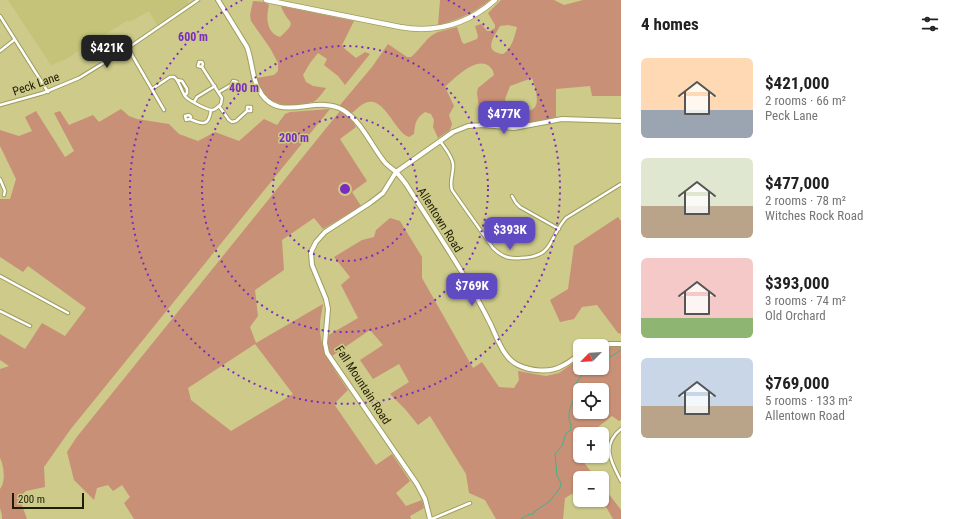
<!DOCTYPE html>
<meta charset="utf-8">
<style>
body{margin:0;font-family:"Roboto Condensed",sans-serif;background:#f6f6f6;color:#222;height:100vh;display:flex;flex-direction:column;font-size:15px;white-space:nowrap}
*{box-sizing:border-box;margin:0}
p{font-size:13px;color:#767676}
.icon{flex:none;width:22px;height:22px;fill:none;stroke:currentColor;stroke-width:2;stroke-linecap:round;stroke-linejoin:round}
.map{position:relative;flex:1;overflow:hidden}
.sheet{display:flex;flex-direction:column;background:#fff;width:340px}
.sheet>*{flex:none}
.needle{width:26px;rotate:246deg}
.tools{position:absolute;left:573px;top:339px;display:grid;gap:8px}
.tools a{display:grid;place-items:center;width:36px;height:36px;border-radius:6px;background:#fff;box-shadow:0 1px 3px #0004;font-size:20px}
.scale{position:absolute;left:12px;bottom:10px;width:72px;box-sizing:border-box;padding-left:4px;border:2px solid #1f1e05;border-top:0;font-size:11px;line-height:14px;white-space:nowrap;color:#1f1e05;-webkit-text-stroke:3px #cdca8a;paint-order:stroke}
.price{position:absolute;translate:-50% -34px;padding:0 9px;border-radius:8px;background:#614bc3;color:#fff;font-size:13px;line-height:26px;filter:drop-shadow(0 1px 2px #0008)}
.price::after{content:'';position:absolute;left:50%;top:24px;width:12px;height:9px;margin-left:-6px;background:inherit;clip-path:polygon(0 0,100% 0,50% 100%)}
.price.current{background:#222;color:#fff}
ul{padding:0;list-style:none}
li{display:flex;align-items:center;gap:12px;height:100px;padding:0 20px}
li span{display:grid;place-items:center;flex:none;width:112px;height:80px;border-radius:6px;color:#555}
li>.icon{margin-inline-start:auto}
span .icon{width:48px;height:48px;fill:#fffc;stroke-width:1}
li b{font-size:17px}
h2{display:flex;justify-content:space-between;align-items:center;height:48px;padding:0 20px;font-size:17px}
main{display:flex;flex:1;min-height:0}
.map>svg:first-child{display:block}
.built{fill:#c5c279}
.green{fill:#c89076;fill-rule:evenodd}
.lines{fill:none;stroke-linecap:round;stroke-linejoin:round}
.stream{stroke:#44b28b;stroke-width:1}
.street-casing{stroke:#9f9d5e;stroke-width:4.5}
.secondary-casing{stroke:#9f9d5e;stroke-width:6}
.primary-casing{stroke:#9f9d5e;stroke-width:6}
.street{stroke:#fff;stroke-width:2.5}
.secondary{stroke:#fff;stroke-width:4}
.primary{stroke:#fff;stroke-width:4.5}
.ring{fill:none;stroke:#7b2cbf;stroke-width:2;stroke-dasharray:2 4}
.labels{text-anchor:middle;stroke-width:3;stroke-linejoin:round;paint-order:stroke}
.street-label{font-size:12px;fill:#1f1e05;stroke:#cdca8a}
.centre{fill:#7b2cbf;stroke:#cdca8a;stroke-width:2}
.ring-label{font-size:12px;text-anchor:middle;font-weight:bold;fill:#7b2cbf;stroke:#cdca8a;stroke-width:3;stroke-linejoin:round;paint-order:stroke}
</style>
<main>
<div class="map">
<svg width="621" height="519" viewBox="0 0 621 519">
<rect width="100%" height="100%" fill="#cdca8a"/>
<!-- built -->
<path class="built" d="M8,0H187L189,3L157,25L149,11L129,22L128,20L66,59L51,65Z"/>
<!-- green -->
<path class="green" d="M440,0H490C474,13 458,20 438,25Z
M501,0H554L564,5L583,0H621V96H592L590,86L556,89V117L515,126L481,124L477,93L478,88L494,75C493,71 493,70 490,67C477,55 455,78 445,87L454,106L449,115L452,124L450,130L438,138L433,127L434,120L431,114L425,112C416,118 415,123 414,134L409,137C395,133 384,94 365,103C360,105 356,110 352,113L340,105L372,67L388,44L407,57H411C420,50 427,36 438,32C444,30 451,29 457,27L462,42L464,44L477,39L478,36L475,26L481,24L487,31H490L495,28V25L488,13ZM508,25L517,27C515,36 511,50 503,54C501,54 496,53 494,51C486,46 497,32 500,26ZM532,78C536,90 544,113 523,111C518,110 512,108 507,106L505,99L510,86Z
M253,1L264,2L269,5C266,17 266,33 280,37C300,19 287,25 281,6L354,21L342,45L345,49L356,58L365,52L370,54L345,85L338,76L324,65L327,59L318,53L310,63L303,75L306,82L313,86L326,88C323,92 318,100 313,102C310,103 305,103 301,104C280,108 262,101 257,78L274,75L278,71V63L270,48L251,21L250,15Z
M121,109L129,116L137,119L169,124L179,134L198,141L215,132L239,141L264,119L277,125L285,114L290,112L330,109L70,430L44,467L45,487L26,491L19,497L27,519H2V515L0,508V489C6,482 4,466 0,458V369L9,366L0,360V334L25,349L42,323L65,336L86,308L28,266L23,272L0,257V199H10L16,179L0,146V130L19,136L32,131L25,117L36,111L65,157L74,151L54,113L60,111L69,125L93,115L99,122Z
M340,111L351,119L356,127L340,139L367,181L352,192L361,206L323,229L314,218L282,240L284,270L255,290L258,316L250,327L256,343L323,304C322,311 320,318 320,325C319,351 335,370 348,390L334,404L376,465L392,454L410,481L396,493L406,506L422,500L424,508L410,516L411,519H134L124,503L130,497L122,485L113,491L108,485L97,488L94,500L74,480L67,452L76,438ZM255,344L293,394L231,431L191,400L188,388Z
M618,217L621,221V334L618,333L597,305L582,307L574,319L560,322L550,300L568,289L574,246Z
M390,218L400,221L422,257V278L473,368L482,362L499,387L514,388L519,380L518,371L546,376L559,373L580,358V368H602V348L615,346L621,347V420L619,421L612,416L589,434H580V441L579,442L580,456H583L585,464L596,478H580V489L565,498L563,519H496L485,500L469,493L466,474L430,416L418,425L405,409L390,394L409,382L399,364L373,379L360,360L383,345L370,330L332,356L326,344L327,336L358,318L341,285L350,277L334,257L362,240L374,237L376,230ZM580,390H602V412H580Z
M602,485L621,510V519H613L602,500Z"/>
<g class="lines">
<!-- stream -->
<path class="stream" d="M602,360L612,356L621,350
M521,519L528,515L533,514L535,511L549,502L560,488L561,483L557,476L555,454L562,446L566,433L571,430C572,424 568,420 569,414C570,402 578,399 574,386L587,368"/>
<defs>
<path id="street" d="M0,16L48,92
M128,48L164,110
M0,51L14,40
M177,80L182,81L187,89V93L185,95
M152,89L170,77H174C179,80 181,90 185,96C188,100 208,111 213,110C216,109 219,106 221,104L222,98L202,67L203,64L202,62H199L198,66L202,67
M219,92L231,85L233,86H236L237,82L233,81L231,85
M194,102L197,97L215,86
M0,105L43,93L79,78L128,48L198,0
M219,106L229,120L232,122L236,121L247,111H251V107H247V111
M190,119L186,120L185,116L189,115L191,117L190,119C203,125 209,126 211,110
M440,141C445,148 452,156 453,164C454,173 449,181 452,190L493,248C502,257 509,259 521,258C555,257 548,238 566,218L621,184
M0,179L5,191L4,195
M512,196L516,203L520,207L559,229
M0,276L68,313
M0,311L30,326
M621,429C601,445 611,462 621,481
M432,519L470,503"/>
<path id="secondary" d="M218,0L247,47C252,60 252,77 258,88C277,127 315,93 343,110C361,121 370,143 383,160C386,165 392,168 396,172C400,176 403,180 406,184C435,230 467,276 491,325C497,338 504,359 518,365C530,371 550,373 562,366C569,363 574,358 580,354
M601,346L610,344H621
M430,519L425,499L417,484L327,353L325,343L328,309L326,299L312,265L311,252L316,242L325,232L370,203L383,193L396,172L453,132L468,126L484,125L514,128L562,119L621,121"/>
<path id="primary" d="M266,0L400,27C435,33 468,24 495,0"/>
</defs>
<!-- street casing -->
<use href="#street" class="street-casing"/>
<!-- secondary casing -->
<use href="#secondary" class="secondary-casing"/>
<!-- primary casing -->
<use href="#primary" class="primary-casing"/>
<!-- street -->
<use href="#street" class="street"/>
<!-- secondary -->
<use href="#secondary" class="secondary"/>
<!-- primary -->
<use href="#primary" class="primary"/>
</g>
<!-- distance rings -->
<g class="ring">
<circle cx="345" cy="189" r="72"/>
<circle cx="345" cy="189" r="143"/>
<path d="M448 0A215 215 0 1 1 242 0"/>
</g>
<g class="labels">
<!-- street labels -->
<g class="street-label">
<text transform="translate(36 84) rotate(-19)" y="4">Peck Lane</text>
<text transform="translate(440 220) rotate(58)" y="4">Allentown Road</text>
<text transform="translate(363 385) rotate(57)" y="4">Fall Mountain Road</text>
</g>
</g>
<circle cx="345" cy="189" r="6" class="centre"/>
<g class="ring-label">
<text x="193" y="41">600 m</text>
<text x="244" y="92">400 m</text>
<text x="294" y="142">200 m</text>
</g>
</svg>
<div class="tools">
<a><svg class="needle" viewBox="-14 -14 28 28"><path d="M0-13l5 13h-10z" fill="#e53935"/><path d="M0 13l5-13h-10z" fill="#767676"/></svg></a>
<a><svg class="icon" aria-label="locate" viewBox="0 0 24 24"><circle cx="12" cy="12" r="6"/><path d="M12 2v4M12 18v4M2 12h4M18 12h4"/></svg></a>
<a>+</a>
<a>−</a>
</div>
<div class="scale">200 m</div>
<b class="price current" style="left:107px;top:69px">$421K</b>
<b class="price" style="left:504px;top:135px">$477K</b>
<b class="price" style="left:510px;top:251px">$393K</b>
<b class="price" style="left:472px;top:307px">$769K</b>
</div>
<section class="sheet">
<h2>4 homes<svg class="icon" aria-label="filters" viewBox="0 0 24 24"><path d="M4 7h16M4 17h16"/><circle cx="9" cy="7" r="2"/><circle cx="15" cy="17" r="2"/></svg></h2>
<ul>
<li><span style="background:linear-gradient(#ffd9b3 65%,#9aa5b1 0)"><svg class="icon" aria-label="home" viewBox="0 0 24 24"><path d="M3 11l9-7 9 7M6 9v11h12V9"/></svg></span><div><b>$421,000</b><p>2 rooms · 66 m²</p><p>Peck Lane</p></div></li>
<li><span style="background:linear-gradient(#dfe7d0 60%,#b9a48a 0)"><svg class="icon" aria-label="home" viewBox="0 0 24 24"><path d="M3 11l9-7 9 7M6 9v11h12V9"/></svg></span><div><b>$477,000</b><p>2 rooms · 78 m²</p><p>Witches Rock Road</p></div></li>
<li><span style="background:linear-gradient(#f6c9c9 75%,#8fb573 0)"><svg class="icon" aria-label="home" viewBox="0 0 24 24"><path d="M3 11l9-7 9 7M6 9v11h12V9"/></svg></span><div><b>$393,000</b><p>3 rooms · 74 m²</p><p>Old Orchard</p></div></li>
<li><span style="background:linear-gradient(#c9d6e8 60%,#b9a48a 0)"><svg class="icon" aria-label="home" viewBox="0 0 24 24"><path d="M3 11l9-7 9 7M6 9v11h12V9"/></svg></span><div><b>$769,000</b><p>5 rooms · 133 m²</p><p>Allentown Road</p></div></li>
</ul>
</section>
</main>
